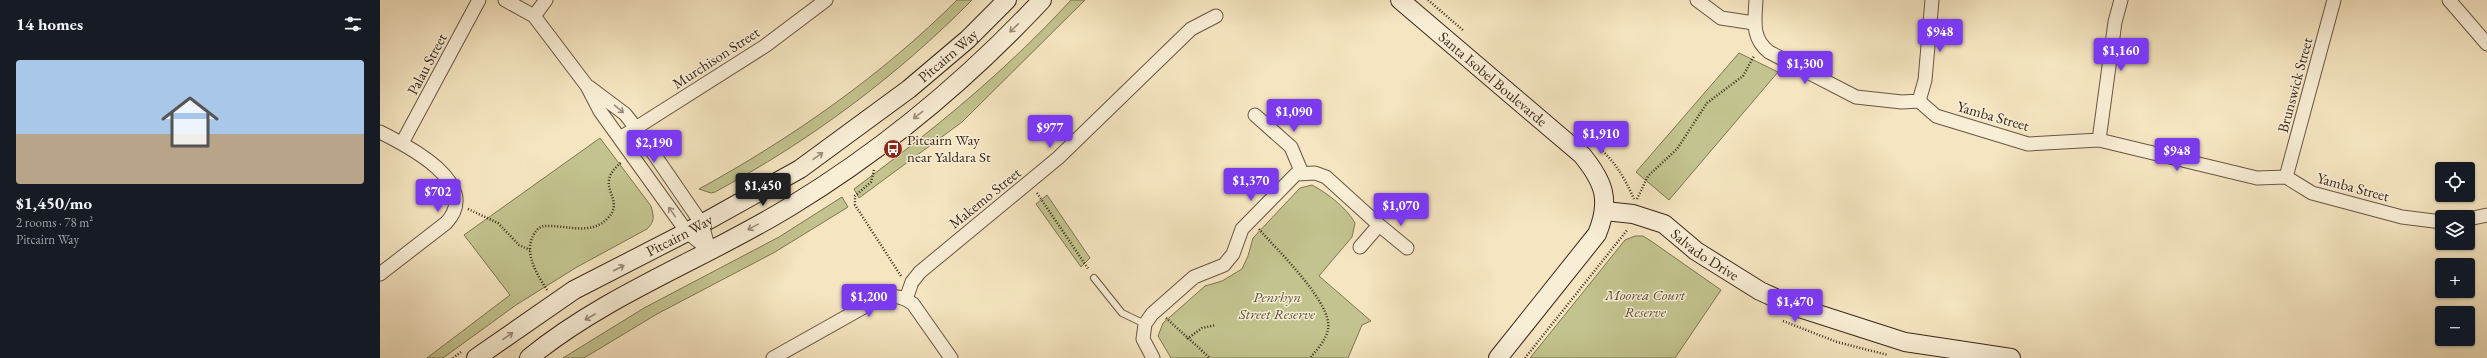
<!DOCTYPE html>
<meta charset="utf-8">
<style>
body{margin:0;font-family:"EB Garamond",serif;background:#20242c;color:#f1f3f6;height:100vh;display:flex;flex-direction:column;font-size:15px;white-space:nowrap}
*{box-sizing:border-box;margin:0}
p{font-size:13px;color:#9ea1a6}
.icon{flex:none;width:22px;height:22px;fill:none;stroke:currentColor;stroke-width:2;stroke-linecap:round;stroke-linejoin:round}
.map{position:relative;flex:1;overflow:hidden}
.side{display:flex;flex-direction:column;background:#171b24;width:380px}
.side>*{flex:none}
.buttons{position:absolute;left:2055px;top:162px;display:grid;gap:8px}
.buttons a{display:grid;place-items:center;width:40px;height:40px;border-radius:4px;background:#171b24;box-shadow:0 1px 3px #0004;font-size:20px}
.price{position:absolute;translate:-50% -34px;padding:0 9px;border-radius:4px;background:#7c3aed;color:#fff;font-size:13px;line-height:26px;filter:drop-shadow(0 1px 2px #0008)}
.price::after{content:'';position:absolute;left:50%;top:24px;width:12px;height:9px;margin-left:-6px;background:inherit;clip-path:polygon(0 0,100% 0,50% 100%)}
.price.active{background:#222;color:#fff}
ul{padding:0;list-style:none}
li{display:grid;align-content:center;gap:8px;height:212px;padding:0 16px}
li span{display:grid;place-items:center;height:124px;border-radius:4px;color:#555}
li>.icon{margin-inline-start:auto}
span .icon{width:72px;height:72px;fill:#fffc;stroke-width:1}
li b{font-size:17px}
h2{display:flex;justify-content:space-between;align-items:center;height:48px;padding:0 16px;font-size:17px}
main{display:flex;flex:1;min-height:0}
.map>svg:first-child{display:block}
.green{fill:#c2c38e;stroke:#7e7554}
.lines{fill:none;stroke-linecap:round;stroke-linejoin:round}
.lane-casing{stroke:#695644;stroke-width:8}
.street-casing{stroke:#695644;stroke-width:15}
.secondary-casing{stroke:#3a271a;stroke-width:20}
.path{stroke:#3a271a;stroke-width:2.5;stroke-dasharray:1 2;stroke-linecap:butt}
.lane{stroke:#f8eed6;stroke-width:6}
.street{stroke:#f8eed6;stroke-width:13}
.secondary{stroke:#f8eed6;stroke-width:18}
.oneway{stroke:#998a78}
.labels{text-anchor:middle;stroke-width:3;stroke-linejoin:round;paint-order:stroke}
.street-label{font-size:15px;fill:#3a271a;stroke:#f8eed6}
.poi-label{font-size:15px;fill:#3a271a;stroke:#f8eed6;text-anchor:start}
.park-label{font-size:15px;font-style:italic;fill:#5c4e37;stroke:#f8eed6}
</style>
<main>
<section class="side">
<h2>14 homes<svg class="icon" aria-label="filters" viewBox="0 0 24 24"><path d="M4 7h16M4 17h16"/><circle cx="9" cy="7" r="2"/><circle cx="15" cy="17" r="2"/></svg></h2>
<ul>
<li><span style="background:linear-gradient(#a9c7e8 60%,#b9a48a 0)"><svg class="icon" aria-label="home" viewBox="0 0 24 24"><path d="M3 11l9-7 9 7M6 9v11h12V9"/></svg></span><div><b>$1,450/mo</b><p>2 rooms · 78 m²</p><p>Pitcairn Way</p></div></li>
</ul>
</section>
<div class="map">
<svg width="2107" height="358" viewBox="0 0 2107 358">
<rect width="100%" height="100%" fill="#f5e5c0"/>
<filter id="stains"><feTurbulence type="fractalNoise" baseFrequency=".005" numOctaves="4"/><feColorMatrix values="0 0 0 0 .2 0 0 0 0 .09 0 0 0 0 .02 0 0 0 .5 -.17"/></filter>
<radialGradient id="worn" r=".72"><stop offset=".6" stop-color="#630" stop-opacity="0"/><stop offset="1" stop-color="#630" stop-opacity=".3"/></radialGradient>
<!-- green -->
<path class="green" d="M577,0H592C517,76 430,141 335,192L331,193L319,189C412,138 502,75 577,0Z
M691,0H705L582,122L479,198L474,189C552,131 625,72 691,0Z
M1359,53L1398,72L1289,200L1256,172Z
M220,138L271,206C274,217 275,221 267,229L197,267L136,305L63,358H47L130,295L84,235Z
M932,185C947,193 967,208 975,223L972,237L939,276L991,321L982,325L968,358H791L778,336L783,323L825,286L842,281L862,269L868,256L873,238L920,188Z
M667,195L710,258L701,267L656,204Z
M462,197L468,207L395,252L277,314L204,358H183L264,308L399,237Z
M1255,236H1263L1271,241L1341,290L1295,358H1150L1245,240Z"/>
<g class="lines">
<defs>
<path id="lane" d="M714,278L742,313L765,324"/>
<path id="street" d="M125,0L154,16L207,86L220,111L307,232L329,250
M1317,0L1341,18L1374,23
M1376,0C1375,20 1371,38 1389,52L1476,97L1522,102L1539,101
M2069,0L2107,44
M154,16L166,0
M209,87L245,114L256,128L322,224L329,250
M1539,101L1556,116L1648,144L1719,140L1877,178L1906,177L1932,193L2022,217L2062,222
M1539,101L1545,80L1552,0
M875,115L911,147L922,173
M0,132C28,146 103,184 66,223L0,274
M240,138L385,46L446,0
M1719,140L1735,22L1741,0
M22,143L99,0
M1906,177L1954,0
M2088,219L2107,215
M999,225L1027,248
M526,299L532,282L540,272L678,158L811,29L836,16
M393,358L498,299C511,295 521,295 533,304L571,358
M773,358L763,339L765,324L772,314L814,277L844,265L853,254L862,229L916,174L935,173L946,177L999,225L980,247"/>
<g id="secondary">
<path id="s1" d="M1020,0L1202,155C1224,182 1231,200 1217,234L1118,358"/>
<path id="s2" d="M1225,211L1253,214L1284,224L1316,251L1380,291L1413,306L1525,342L1631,358"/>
<path id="s3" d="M96,358L194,290L307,232L420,169L529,89L588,39L627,0"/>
<path d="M149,358C227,294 325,259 411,206C503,150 588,79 662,0"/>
</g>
</defs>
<!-- lane casing -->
<use href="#lane" class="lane-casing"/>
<!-- street casing -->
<use href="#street" class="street-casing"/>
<!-- secondary casing -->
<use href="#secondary" class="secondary-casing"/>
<!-- path -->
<path class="path" d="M1048,0L1084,31
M1216,145C1235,161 1244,177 1254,199
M494,170L491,182L475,196V205L521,276
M657,193L709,270
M1257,199L1268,176L1297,149L1327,103L1363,76L1374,56
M88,209L118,223L139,245L150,250
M879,229C896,249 953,303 948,329C946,340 937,350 930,358
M167,290C157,274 143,253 154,234C157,229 161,226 166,226C187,225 211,236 228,218C247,198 211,186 242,162
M786,318L830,358
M1403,321L1457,342L1508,355
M807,339L822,328L836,325
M73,358L81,352
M1145,358L1248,229"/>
<!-- lane -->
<use href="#lane" class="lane"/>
<!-- street -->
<use href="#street" class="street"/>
<!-- secondary -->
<use href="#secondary" class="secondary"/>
</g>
<!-- one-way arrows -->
<defs><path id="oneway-shaft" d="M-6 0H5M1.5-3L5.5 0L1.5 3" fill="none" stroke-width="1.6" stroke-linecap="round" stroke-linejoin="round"/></defs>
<g class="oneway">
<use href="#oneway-shaft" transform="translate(634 28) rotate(136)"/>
<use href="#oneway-shaft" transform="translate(239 109) rotate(40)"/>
<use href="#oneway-shaft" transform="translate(538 115) rotate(142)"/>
<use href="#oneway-shaft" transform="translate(438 156) rotate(-35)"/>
<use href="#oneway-shaft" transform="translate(292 212) rotate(-125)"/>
<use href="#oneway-shaft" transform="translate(373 227) rotate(151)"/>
<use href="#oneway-shaft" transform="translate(239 268) rotate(-27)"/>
<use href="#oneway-shaft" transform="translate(210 317) rotate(150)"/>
<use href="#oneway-shaft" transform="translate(128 336) rotate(-35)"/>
</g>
<!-- icons -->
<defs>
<symbol id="bus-disc" viewBox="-11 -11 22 22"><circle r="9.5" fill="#8f2418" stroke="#f8eed6"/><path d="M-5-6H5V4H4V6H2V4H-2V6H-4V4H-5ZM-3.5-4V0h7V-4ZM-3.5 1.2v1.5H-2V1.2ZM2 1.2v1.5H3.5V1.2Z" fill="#fff"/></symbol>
</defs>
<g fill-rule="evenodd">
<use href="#bus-disc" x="502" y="138" width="22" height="22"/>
</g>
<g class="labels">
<!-- street labels -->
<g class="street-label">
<text dy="5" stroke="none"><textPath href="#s3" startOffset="562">Pitcairn Way</textPath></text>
<text transform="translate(336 58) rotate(-33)" y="5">Murchison Street</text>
<text transform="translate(47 64) rotate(-62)" y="5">Palau Street</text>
<text dy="5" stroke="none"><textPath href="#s1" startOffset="122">Santa Isobel Boulevarde</textPath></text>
<text transform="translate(1915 85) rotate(-75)" y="5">Brunswick Street</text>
<text transform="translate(1613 116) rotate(16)" y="5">Yamba Street</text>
<text transform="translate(1973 187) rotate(15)" y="5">Yamba Street</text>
<text transform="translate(605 198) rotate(-39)" y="5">Makemo Street</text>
<text dy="5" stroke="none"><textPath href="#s3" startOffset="238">Pitcairn Way</textPath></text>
<text dy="5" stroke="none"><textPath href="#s2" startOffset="112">Salvado Drive</textPath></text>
</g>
<!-- poi labels -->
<g class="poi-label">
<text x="527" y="145">Pitcairn Way<tspan x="527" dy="17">near Yaldara St</tspan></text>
</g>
<!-- park labels -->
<g class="park-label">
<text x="1265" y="300">Moorea Court<tspan x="1265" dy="17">Reserve</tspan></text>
<text x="897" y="302">Penrhyn<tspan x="897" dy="17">Street Reserve</tspan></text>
</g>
</g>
<rect width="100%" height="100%" filter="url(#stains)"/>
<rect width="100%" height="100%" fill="url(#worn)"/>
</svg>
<div class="buttons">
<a><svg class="icon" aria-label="locate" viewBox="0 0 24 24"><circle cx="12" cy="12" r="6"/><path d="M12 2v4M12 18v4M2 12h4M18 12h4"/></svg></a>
<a><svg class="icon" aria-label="layers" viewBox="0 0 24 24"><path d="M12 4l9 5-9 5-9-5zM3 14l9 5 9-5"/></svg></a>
<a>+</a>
<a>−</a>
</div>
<b class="price" style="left:1560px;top:53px">$948</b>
<b class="price" style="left:1741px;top:72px">$1,160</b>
<b class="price" style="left:1425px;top:85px">$1,300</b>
<b class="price" style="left:914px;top:133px">$1,090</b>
<b class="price" style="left:670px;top:149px">$977</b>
<b class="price" style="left:1221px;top:155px">$1,910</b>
<b class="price" style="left:274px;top:164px">$2,190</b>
<b class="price" style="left:1797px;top:172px">$948</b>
<b class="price" style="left:871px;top:202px">$1,370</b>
<b class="price active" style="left:383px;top:207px">$1,450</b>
<b class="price" style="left:58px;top:213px">$702</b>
<b class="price" style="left:1021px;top:227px">$1,070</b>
<b class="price" style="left:489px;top:318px">$1,200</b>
<b class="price" style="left:1415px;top:323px">$1,470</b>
</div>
</main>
